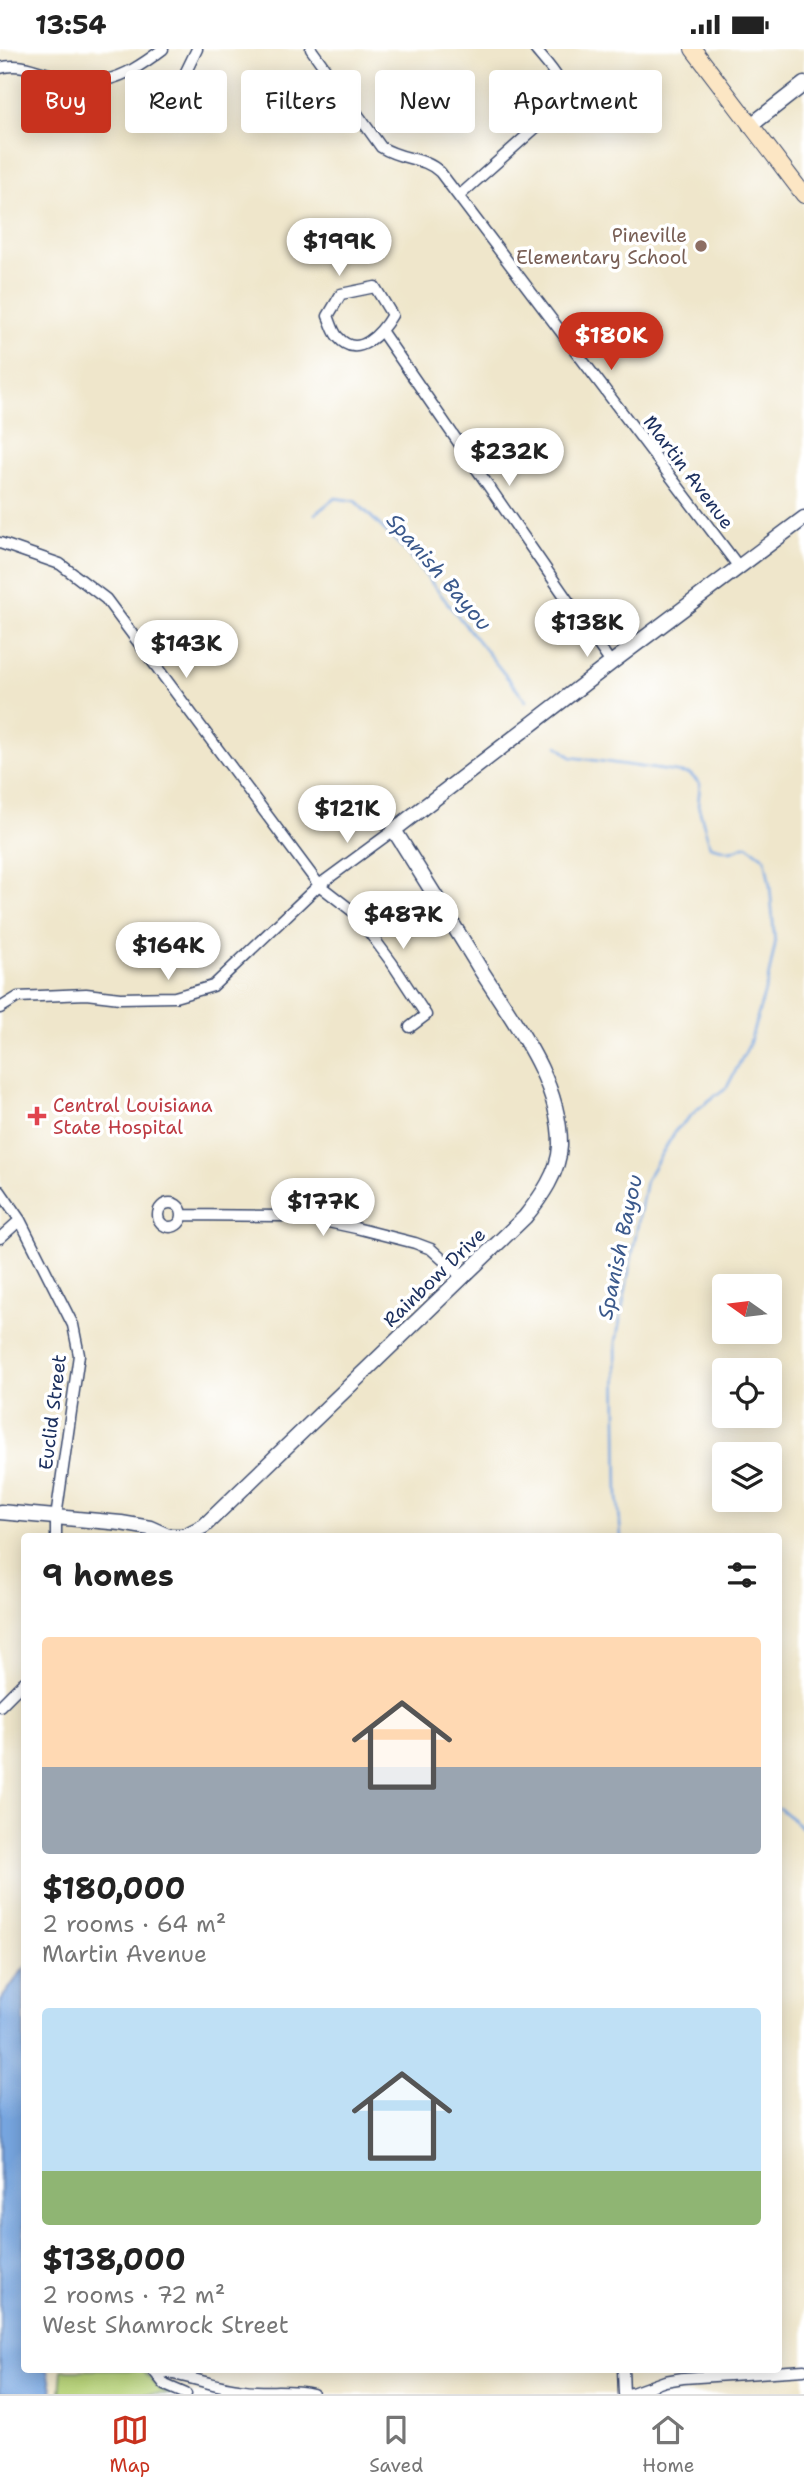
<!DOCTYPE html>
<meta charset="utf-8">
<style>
body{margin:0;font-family:"Shantell Sans",sans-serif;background:#f6f6f6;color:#222;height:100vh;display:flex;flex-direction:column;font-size:26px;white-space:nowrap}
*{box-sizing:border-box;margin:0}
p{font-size:23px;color:#767676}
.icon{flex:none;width:38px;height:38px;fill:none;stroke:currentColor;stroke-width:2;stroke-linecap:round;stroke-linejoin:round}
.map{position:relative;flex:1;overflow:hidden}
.sheet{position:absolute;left:21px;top:1484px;width:761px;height:840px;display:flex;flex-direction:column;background:#fff;border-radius:7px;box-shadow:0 4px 18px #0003}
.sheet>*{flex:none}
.hud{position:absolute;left:21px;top:21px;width:763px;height:63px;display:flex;gap:14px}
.needle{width:46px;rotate:284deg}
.tools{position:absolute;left:712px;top:1225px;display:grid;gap:14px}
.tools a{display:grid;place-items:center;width:70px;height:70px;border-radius:7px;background:#fff;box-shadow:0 4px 18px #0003;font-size:35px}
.price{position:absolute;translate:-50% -60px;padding:0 16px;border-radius:24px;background:#fff;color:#222;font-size:23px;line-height:46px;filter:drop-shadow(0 2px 4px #0008)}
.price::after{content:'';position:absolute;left:50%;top:42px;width:21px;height:16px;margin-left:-10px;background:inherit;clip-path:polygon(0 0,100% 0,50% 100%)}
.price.active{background:#c8321e;color:#fff}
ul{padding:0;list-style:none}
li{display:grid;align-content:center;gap:14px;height:371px;padding:0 21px}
li span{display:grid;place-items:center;height:217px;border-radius:7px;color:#555}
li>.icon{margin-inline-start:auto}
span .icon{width:126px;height:126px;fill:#fffc;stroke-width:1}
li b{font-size:30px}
h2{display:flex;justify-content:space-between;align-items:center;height:84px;padding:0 21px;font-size:30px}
.pill{padding:0 24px;border-radius:7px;background:#fff;box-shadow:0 4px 18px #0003;font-size:24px;line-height:63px}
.pill.active{background:#c8321e;color:#fff}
.status{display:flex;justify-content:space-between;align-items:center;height:49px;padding:0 35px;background:#fff;direction:ltr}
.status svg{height:19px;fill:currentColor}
.tab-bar{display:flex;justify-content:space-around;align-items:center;height:98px;border-top:2px solid #e0e0e0;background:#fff;font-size:19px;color:#767676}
.tab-bar a{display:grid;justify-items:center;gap:4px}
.tab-bar .active{color:#c8321e}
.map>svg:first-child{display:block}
.green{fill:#b7d378;stroke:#69816b;stroke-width:2}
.water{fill:#77a6e0;stroke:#496a9f;stroke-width:2}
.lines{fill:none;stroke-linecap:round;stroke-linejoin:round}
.stream{stroke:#77a6e0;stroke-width:2.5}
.minor-casing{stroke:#3b4a6e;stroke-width:13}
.tertiary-casing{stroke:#3b4a6e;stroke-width:17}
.secondary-casing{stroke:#3b4a6e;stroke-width:18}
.minor{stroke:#fff;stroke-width:10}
.tertiary{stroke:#fff;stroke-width:14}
.secondary{stroke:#fce6c4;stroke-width:16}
.education-dot{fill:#8d6e63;stroke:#fff;stroke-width:2.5}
.health-dot{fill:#e0444e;stroke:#fff;stroke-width:2.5}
.labels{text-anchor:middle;stroke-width:7;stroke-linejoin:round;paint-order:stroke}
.education-label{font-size:19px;fill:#785e54;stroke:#fff;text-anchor:end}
.street-label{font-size:19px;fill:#1b2f5e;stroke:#fff}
.health-label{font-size:19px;fill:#be3a42;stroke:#fff;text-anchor:start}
.water-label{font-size:21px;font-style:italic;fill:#3b598c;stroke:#fff}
</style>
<div class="status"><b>13:54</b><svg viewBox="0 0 49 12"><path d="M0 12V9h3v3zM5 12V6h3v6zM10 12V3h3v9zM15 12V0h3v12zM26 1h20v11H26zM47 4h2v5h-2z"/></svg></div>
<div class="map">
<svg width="804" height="2345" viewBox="0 0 804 2345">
<rect width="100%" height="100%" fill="#fff"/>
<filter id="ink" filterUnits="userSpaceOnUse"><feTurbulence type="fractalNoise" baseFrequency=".0143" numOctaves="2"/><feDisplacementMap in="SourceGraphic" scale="14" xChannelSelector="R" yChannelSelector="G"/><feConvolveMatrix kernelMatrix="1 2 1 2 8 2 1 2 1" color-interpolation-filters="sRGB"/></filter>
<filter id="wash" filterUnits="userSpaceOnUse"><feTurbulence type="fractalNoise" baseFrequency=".00686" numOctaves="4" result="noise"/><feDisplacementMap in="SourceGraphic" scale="28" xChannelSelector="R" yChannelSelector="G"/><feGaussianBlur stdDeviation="1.57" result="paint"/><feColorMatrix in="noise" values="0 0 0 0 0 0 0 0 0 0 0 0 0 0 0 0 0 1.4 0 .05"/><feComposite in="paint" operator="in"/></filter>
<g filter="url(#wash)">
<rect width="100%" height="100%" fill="#efe6cb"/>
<!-- green -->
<path class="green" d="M62,2321H142L160,2340L171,2345H60Z"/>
<!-- water -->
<path class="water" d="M24,1919V2320L48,2321L53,2345H0V1952Z"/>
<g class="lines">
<!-- stream -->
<path class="stream" d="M315,465L335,449L355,452L406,502L526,652
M558,697L571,708L690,725L700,735L698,756L710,797L731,802L747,796L765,809L770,837L775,896L767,935L749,996L727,1038L699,1059L676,1081L646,1131L616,1293L618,1448L621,1488
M779,1759L804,1780"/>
</g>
</g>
<g filter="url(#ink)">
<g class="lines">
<defs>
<path id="minor" d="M311,0L381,98C403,112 423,107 440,123L739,518
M0,19C15,14 28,19 42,23C97,40 118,34 163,0
M178,39L197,0
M459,147L550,66C554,61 559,56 561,51C569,35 544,12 535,0
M375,238L392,266C382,283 358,312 338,288C333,283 331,273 328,267L341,245Z
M382,283L611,614
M0,494L60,515L106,550L319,836L355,864L392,914L426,966L410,978
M0,959L18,948L86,945L120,949L175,948L213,937L319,836L394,781
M0,1142L20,1171L73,1276L79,1306L56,1468V1488
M158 1166a12 12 0 1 1 24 0a12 12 0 1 1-24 0Z
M182,1166L282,1167L314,1170L356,1179L415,1194L431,1200L462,1228
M0,1189L20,1171
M0,1657L24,1633
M623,2320L624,2345
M153,2321C182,2325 209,2336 238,2340C263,2345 288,2339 313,2345
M153,2321L165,2336L186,2345
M629,2345L665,2332L683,2329L804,2321"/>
<path id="tertiary" d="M750,77L804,35
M0,1463L121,1474L150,1479L168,1487H184L204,1477L525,1168C541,1148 559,1123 560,1097C561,1031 512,971 479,918C451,872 422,826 394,781L611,614L804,469"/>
<path id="secondary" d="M693,0L804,146"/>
</defs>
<!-- minor casing -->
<use href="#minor" class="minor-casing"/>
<!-- tertiary casing -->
<use href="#tertiary" class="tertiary-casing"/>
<!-- secondary casing -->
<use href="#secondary" class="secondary-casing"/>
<!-- minor -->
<use href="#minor" class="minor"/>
<!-- tertiary -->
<use href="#tertiary" class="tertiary"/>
<!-- secondary -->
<use href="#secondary" class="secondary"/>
</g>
</g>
<!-- markers -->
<circle class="education-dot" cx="701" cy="197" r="7"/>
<path class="health-dot" d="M33.5 1056.5h7v7h7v7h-7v7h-7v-7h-7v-7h7z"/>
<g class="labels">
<!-- education labels -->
<g class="education-label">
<text x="687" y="193">Pineville<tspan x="687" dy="22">Elementary School</tspan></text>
</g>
<!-- street labels -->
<g class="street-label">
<text transform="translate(689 423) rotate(53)" y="7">Martin Avenue</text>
<text transform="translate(434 1228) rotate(-44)" y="7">Rainbow Drive</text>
<text transform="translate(52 1363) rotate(-83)" y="7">Euclid Street</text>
</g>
<!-- health labels -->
<g class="health-label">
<text x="53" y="1063">Central Louisiana<tspan x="53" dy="22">State Hospital</tspan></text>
</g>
<!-- water labels -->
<g class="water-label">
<text transform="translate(439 523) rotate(49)" y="7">Spanish Bayou</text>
<text transform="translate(620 1198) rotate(-78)" y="7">Spanish Bayou</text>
</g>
</g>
</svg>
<div class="tools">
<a><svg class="needle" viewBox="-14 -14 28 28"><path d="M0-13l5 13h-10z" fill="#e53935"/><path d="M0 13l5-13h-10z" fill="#767676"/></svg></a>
<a><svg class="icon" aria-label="locate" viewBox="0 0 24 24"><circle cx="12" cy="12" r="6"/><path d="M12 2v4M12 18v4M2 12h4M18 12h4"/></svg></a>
<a><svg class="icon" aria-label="layers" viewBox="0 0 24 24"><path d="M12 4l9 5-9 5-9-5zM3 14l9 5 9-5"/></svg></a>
</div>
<b class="price" style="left:339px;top:229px">$199K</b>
<b class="price active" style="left:611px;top:323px">$180K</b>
<b class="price" style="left:509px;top:439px">$232K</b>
<b class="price" style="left:587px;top:610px">$138K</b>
<b class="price" style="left:186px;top:631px">$143K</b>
<b class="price" style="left:347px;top:796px">$121K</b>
<b class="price" style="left:403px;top:902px">$487K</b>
<b class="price" style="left:168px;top:933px">$164K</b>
<b class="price" style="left:323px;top:1189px">$177K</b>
<div class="hud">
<a class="pill active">Buy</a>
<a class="pill">Rent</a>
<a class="pill">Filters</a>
<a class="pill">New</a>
<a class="pill">Apartment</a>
</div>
<section class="sheet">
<h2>9 homes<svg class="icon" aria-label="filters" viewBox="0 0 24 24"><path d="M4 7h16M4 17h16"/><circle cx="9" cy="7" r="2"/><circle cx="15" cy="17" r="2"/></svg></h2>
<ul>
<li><span style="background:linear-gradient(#ffd9b3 60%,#9aa5b1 0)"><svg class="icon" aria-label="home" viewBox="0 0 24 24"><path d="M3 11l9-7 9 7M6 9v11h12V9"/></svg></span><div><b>$180,000</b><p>2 rooms · 64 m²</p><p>Martin Avenue</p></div></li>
<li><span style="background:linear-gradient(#bfe0f5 75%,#8fb573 0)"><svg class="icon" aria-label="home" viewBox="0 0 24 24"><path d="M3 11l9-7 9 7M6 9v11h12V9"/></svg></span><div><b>$138,000</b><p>2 rooms · 72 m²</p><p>West Shamrock Street</p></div></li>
</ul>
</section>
</div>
<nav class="tab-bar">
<a class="active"><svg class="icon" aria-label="map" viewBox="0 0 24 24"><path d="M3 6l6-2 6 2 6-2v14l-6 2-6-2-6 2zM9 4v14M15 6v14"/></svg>Map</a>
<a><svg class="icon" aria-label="saved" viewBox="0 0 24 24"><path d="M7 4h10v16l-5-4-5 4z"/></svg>Saved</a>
<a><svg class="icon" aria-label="home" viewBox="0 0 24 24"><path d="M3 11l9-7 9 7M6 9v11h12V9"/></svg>Home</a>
</nav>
